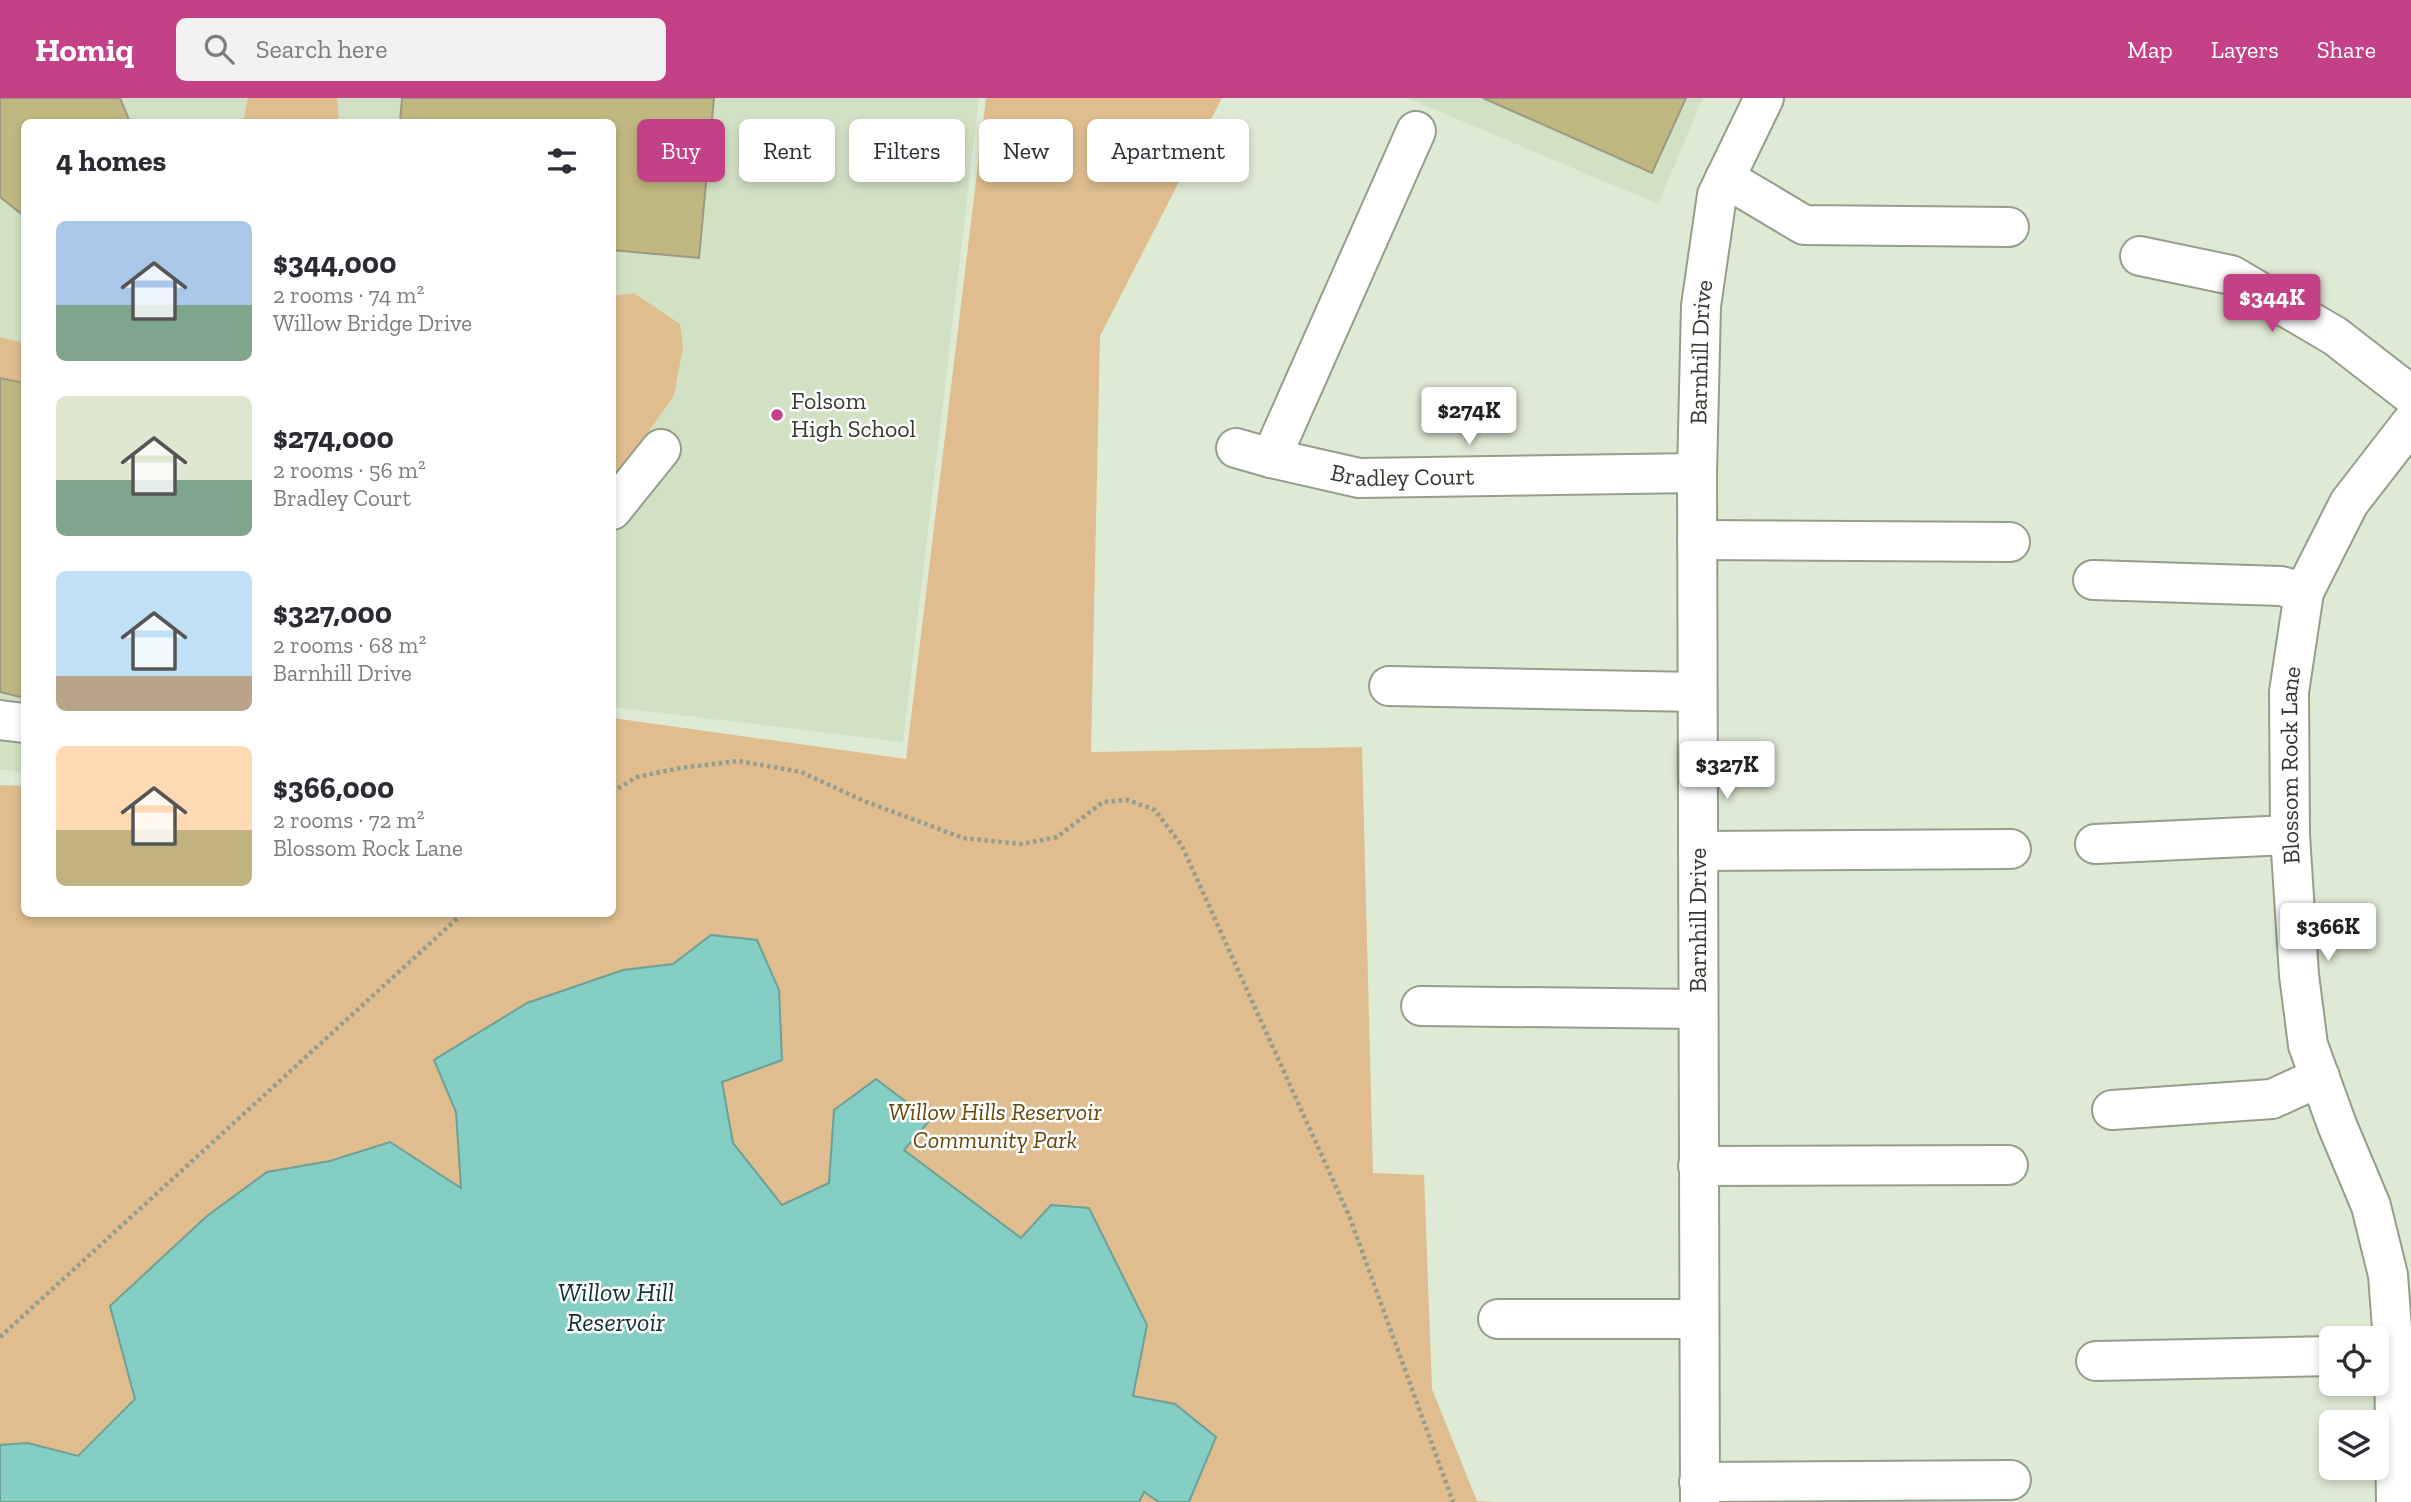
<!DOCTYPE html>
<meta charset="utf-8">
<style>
body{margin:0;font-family:"Zilla Slab",serif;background:#f2f2f3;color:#2b2b33;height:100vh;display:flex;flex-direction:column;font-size:26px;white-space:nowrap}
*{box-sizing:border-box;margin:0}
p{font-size:23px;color:#7c7c81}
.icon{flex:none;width:38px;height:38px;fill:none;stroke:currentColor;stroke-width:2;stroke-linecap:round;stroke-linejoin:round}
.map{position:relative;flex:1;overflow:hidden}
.panel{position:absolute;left:21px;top:21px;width:595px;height:798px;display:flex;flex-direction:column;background:#fff;border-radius:10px;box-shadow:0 4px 10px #0003}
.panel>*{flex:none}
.top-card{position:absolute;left:637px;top:21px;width:665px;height:63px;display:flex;gap:14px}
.controls{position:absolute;left:2319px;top:1228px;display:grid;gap:14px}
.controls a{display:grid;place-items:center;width:70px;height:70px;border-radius:10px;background:#fff;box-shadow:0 4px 10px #0003;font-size:35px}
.price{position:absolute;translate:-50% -60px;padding:0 16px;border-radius:7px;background:#fff;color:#222;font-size:23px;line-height:46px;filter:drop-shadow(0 2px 4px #0008)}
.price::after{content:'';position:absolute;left:50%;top:42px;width:21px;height:16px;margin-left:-10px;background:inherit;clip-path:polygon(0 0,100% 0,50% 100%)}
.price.current{background:#c54187;color:#fff}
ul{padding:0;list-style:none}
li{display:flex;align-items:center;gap:21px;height:175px;padding:0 35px}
li span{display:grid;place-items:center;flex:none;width:196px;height:140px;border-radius:10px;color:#555}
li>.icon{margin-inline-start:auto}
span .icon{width:84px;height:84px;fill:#fffc;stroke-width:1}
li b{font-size:30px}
h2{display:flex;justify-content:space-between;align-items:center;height:84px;padding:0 35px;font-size:30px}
.pill{padding:0 24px;border-radius:10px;background:#fff;box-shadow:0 4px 10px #0003;font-size:24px;line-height:63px}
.pill.current{background:#c54187;color:#fff}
header{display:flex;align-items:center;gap:42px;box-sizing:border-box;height:98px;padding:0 35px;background:#c54187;color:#fff}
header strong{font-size:33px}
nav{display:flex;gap:38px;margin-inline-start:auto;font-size:24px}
.search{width:490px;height:63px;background:#f2f2f3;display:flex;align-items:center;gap:18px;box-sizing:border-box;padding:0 24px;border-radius:10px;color:#7c7c81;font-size:26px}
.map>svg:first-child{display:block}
.built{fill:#d2e1c4}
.green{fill:#dfbd8f}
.water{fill:#85cec3;stroke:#6da197;stroke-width:2}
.building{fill:#c0b880;stroke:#9c9a83;stroke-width:2}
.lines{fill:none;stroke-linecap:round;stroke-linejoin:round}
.minor-casing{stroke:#949e89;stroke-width:42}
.path{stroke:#959d8d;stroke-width:4.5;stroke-dasharray:3.5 3.5;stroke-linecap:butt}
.minor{stroke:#fff;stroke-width:38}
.poi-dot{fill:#c54187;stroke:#fff;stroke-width:2.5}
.labels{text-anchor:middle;stroke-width:5;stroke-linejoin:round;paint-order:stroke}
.street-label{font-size:24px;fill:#34382f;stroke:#fff}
.poi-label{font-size:24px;fill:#34382f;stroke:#fff;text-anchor:start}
.park-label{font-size:24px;font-style:italic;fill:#684509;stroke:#fff}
.water-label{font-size:26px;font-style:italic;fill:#0f332f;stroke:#fff}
</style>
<header>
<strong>Homiq</strong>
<div class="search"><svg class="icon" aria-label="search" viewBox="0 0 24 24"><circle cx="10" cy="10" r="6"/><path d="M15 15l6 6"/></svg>Search here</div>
<nav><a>Map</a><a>Layers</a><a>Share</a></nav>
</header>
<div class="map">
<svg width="2411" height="1404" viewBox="0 0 2411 1404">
<rect width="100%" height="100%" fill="#dfead4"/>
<!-- built -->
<path class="built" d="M0,0H979L903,644L613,609L612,24H24V675L0,671Z
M1407,0H1703L1658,106Z"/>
<!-- green -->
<path class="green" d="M248,0H337L339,24H243Z
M986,0H1222L1100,238L1091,654L1362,649L1373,1075L1424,1077L1432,1291L1477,1403L1496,1404H0V687L24,688V816H612L613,620L906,661Z
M634,195L680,226L683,249L674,298L613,383V198Z
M0,239L24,245V285L0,280Z"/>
<!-- water -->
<path class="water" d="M711,837L757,842L779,892L782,962L722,984L733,1045L782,1107L829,1085L834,1012L876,981L930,1022L904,1052L1021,1140L1051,1107L1089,1110L1147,1227L1133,1298L1175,1306L1216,1339L1189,1404H1159L1144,1394L1139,1404H0V1347L28,1345L78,1358L135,1301L110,1208L207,1118L267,1074L330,1063L390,1044L461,1090L456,1014L434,962L527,905L623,872L673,866Z"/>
<!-- building -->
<path class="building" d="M0,0H120L130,24H24V118L0,99Z
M402,0H714L699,160L612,152V24H400Z
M1483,0H1686L1652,75Z
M0,280L24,285V600L0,594Z"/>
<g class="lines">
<defs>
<g id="minor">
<path d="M1725,80L1804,127L2009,129"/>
<path d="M2140,158L2231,177L2335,238L2411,297"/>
<path id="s1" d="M1236,350L1271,360L1359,380L1697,375"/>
<path d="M1271,360L1416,33"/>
<path d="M612,412L661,351"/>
<path d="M1697,442L2010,444"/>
<path d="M2093,482L2281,488L2304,494"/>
<path d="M1389,588L1697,594"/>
<path d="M0,622L24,625"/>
<path d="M2095,746L2290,737"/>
<path d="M1698,753L2011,751"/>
<path d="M1421,908L1698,911"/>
<path d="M2112,1012L2272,1001L2320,979"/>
<path d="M1698,1068L2008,1067"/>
<path d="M1498,1221H1699"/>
<path d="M2096,1263L2331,1258"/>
<path d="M1699,1384L2011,1382"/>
<path id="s2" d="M1700,1404L1697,375L1701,208L1717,97L1764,0"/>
<path id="s3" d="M2396,1404L2394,1257L2388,1177L2371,1108L2337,1027L2308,947L2299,877L2290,737L2289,594L2304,494L2349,405L2411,325"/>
</g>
</defs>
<!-- minor casing -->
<use href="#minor" class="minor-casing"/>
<!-- path -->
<path class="path" d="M612,694L637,679L680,670L739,663L801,674L864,703L963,740L1021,746L1057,739L1103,704L1128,702L1155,712L1182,748L1350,1120L1453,1404
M0,1239L462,816"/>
<!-- minor -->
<use href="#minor" class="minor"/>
</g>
<!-- markers -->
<circle class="poi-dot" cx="777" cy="317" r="7"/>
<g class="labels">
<!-- street labels -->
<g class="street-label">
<text dy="8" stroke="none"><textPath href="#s2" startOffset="1150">Barnhill Drive</textPath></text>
<text dy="8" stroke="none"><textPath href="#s1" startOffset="170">Bradley Court</textPath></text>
<text dy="8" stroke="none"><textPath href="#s3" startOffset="752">Blossom Rock Lane</textPath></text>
<text transform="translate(1698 822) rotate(-90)" y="8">Barnhill Drive</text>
</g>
<!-- poi labels -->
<g class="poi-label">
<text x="791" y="311">Folsom<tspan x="791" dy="28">High School</tspan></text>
</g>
<!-- park labels -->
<g class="park-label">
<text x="995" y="1022">Willow Hills Reservoir<tspan x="995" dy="28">Community Park</tspan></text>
</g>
<!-- water labels -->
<g class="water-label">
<text x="616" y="1203">Willow Hill<tspan x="616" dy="30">Reservoir</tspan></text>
</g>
</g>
</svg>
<div class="controls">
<a><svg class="icon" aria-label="locate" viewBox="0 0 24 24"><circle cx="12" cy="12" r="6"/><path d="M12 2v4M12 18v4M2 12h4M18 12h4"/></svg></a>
<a><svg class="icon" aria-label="layers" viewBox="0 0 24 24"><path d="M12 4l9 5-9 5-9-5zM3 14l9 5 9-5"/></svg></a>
</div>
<b class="price current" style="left:2272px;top:236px">$344K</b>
<b class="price" style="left:1469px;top:349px">$274K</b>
<b class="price" style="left:1727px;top:703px">$327K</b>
<b class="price" style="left:2328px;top:865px">$366K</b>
<div class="top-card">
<a class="pill current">Buy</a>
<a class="pill">Rent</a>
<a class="pill">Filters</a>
<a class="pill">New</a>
<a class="pill">Apartment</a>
</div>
<section class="panel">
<h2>4 homes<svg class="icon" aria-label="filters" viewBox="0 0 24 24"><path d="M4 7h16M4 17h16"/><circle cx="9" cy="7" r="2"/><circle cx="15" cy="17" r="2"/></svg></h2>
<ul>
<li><span style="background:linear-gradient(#a9c7e8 60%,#7fa58c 0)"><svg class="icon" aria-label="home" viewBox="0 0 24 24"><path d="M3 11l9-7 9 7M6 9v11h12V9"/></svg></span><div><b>$344,000</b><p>2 rooms · 74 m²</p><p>Willow Bridge Drive</p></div></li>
<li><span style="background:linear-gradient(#dfe7d0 60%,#7fa58c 0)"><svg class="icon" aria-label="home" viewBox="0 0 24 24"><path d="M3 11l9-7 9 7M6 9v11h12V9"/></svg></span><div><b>$274,000</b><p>2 rooms · 56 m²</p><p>Bradley Court</p></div></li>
<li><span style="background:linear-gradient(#bfe0f5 75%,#b9a48a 0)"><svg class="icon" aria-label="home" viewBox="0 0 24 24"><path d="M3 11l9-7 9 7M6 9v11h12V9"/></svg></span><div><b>$327,000</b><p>2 rooms · 68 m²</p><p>Barnhill Drive</p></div></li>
<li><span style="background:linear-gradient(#ffd9b3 60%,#c2b280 0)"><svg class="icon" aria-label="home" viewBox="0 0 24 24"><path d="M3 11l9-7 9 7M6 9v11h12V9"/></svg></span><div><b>$366,000</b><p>2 rooms · 72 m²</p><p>Blossom Rock Lane</p></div></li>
</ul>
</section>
</div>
